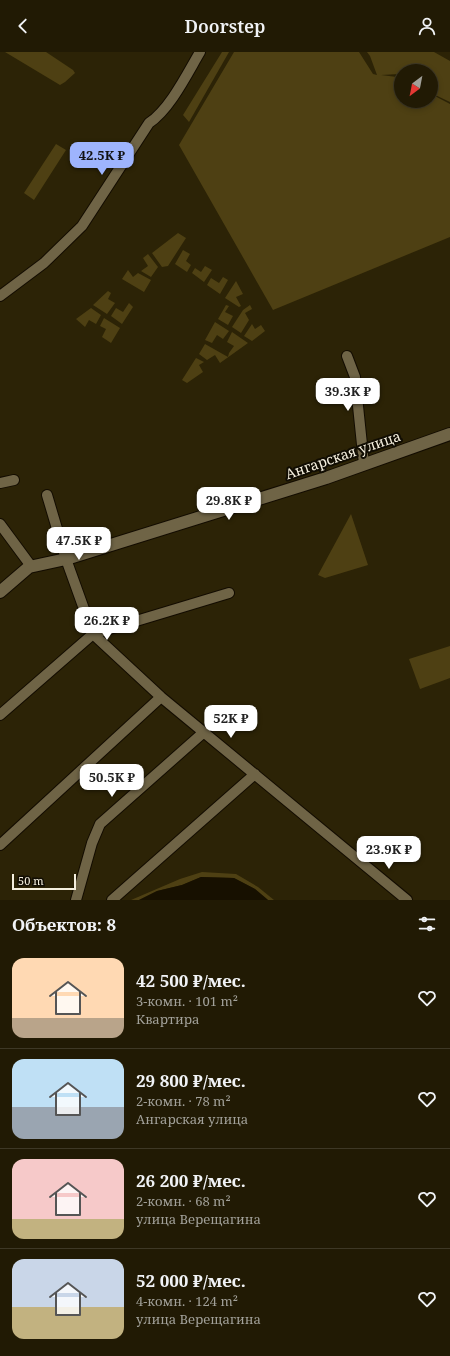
<!DOCTYPE html>
<html lang="ru">
<meta charset="utf-8">
<style>
body{margin:0;font-family:"Noto Serif",serif;background:#2d2713;color:#f1f3f6;height:100vh;display:flex;flex-direction:column;font-size:15px;white-space:nowrap}
*{box-sizing:border-box;margin:0}
p{font-size:13px;color:#a2a19a}
.icon{flex:none;width:22px;height:22px;fill:none;stroke:currentColor;stroke-width:2;stroke-linecap:round;stroke-linejoin:round}
.map{position:relative;height:848px;overflow:hidden}
.sheet{display:flex;flex-direction:column;background:#211a04;flex:1}
.sheet>*{flex:none}
.needle{width:26px;rotate:212deg}
.buttons{position:absolute;left:394px;top:12px;display:grid;gap:8px}
.buttons a{display:grid;place-items:center;width:44px;height:44px;border-radius:50%;background:#211a04;box-shadow:0 2px 6px #0003,0 0 0 1px #3e3826;font-size:20px}
.scale{position:absolute;left:12px;bottom:10px;width:64px;box-sizing:border-box;padding-left:4px;border:2px solid #f5efde;border-top:0;font-size:11px;line-height:14px;white-space:nowrap;color:#f5efde;-webkit-text-stroke:3px #110d03;paint-order:stroke}
.price{position:absolute;translate:-50% -34px;padding:0 9px;border-radius:8px;background:#fff;color:#222;font-size:13px;line-height:26px;filter:drop-shadow(0 1px 2px #0008)}
.price::after{content:'';position:absolute;left:50%;top:24px;width:12px;height:9px;margin-left:-6px;background:inherit;clip-path:polygon(0 0,100% 0,50% 100%)}
.price.active{background:#9eb4fd;color:#111}
ul{padding:0;list-style:none}
li{display:flex;align-items:center;gap:12px;height:100px;padding:0 12px}
li+li{border-top:1px solid #3e3826}
li span{display:grid;place-items:center;flex:none;width:112px;height:80px;border-radius:12px;color:#555}
li>.icon{margin-inline-start:auto}
span .icon{width:48px;height:48px;fill:#fffc;stroke-width:1}
li b{font-size:17px}
h2{display:flex;justify-content:space-between;align-items:center;height:48px;padding:0 12px;font-size:17px}
header{display:flex;justify-content:space-between;align-items:center;height:52px;padding:0 12px;background:#211a04;font-size:18px;font-weight:600}
.map>svg:first-child{display:block}
.green{fill:#4e4013}
.water{fill:#171000}
.lines{fill:none;stroke-linecap:round;stroke-linejoin:round}
.minor-casing{stroke:#130c00;stroke-width:12}
.tertiary-casing{stroke:#130c00;stroke-width:14}
.minor{stroke:#6f6446;stroke-width:10}
.tertiary{stroke:#6f6446;stroke-width:12}
.labels{text-anchor:middle;stroke-width:4;stroke-linejoin:round;paint-order:stroke}
.street-label{font-size:14px;fill:#f5efde;stroke:#110d03}
</style>
<header><svg class="icon" aria-label="back" viewBox="0 0 24 24"><path d="M15 5l-7 7 7 7"/></svg>Doorstep<svg class="icon" aria-label="person" viewBox="0 0 24 24"><circle cx="12" cy="8" r="4"/><path d="M4 21q1-7 8-7t8 7"/></svg></header>
<div class="map">
<svg width="450" height="848" viewBox="0 0 450 848">
<rect width="100%" height="100%" fill="#2c2306"/>
<!-- green -->
<path class="green" d="M5,0H46L73,18L75,21L65,30L60,33Z
M222,0H229L189,70L183,63Z
M234,0H359L373,22L377,23L370,4L367,0H434L450,9V50L431,41V19H401V23L399,22L381,23L397,25L401,27V49H431V42L450,52V185L273,258L179,93Z
M56,92L66,98L34,148L24,141Z
M178,181L186,186L168,214L162,215L152,201Z
M183,198L190,202L186,209L191,213L187,220L175,212Z
M148,202L158,215L151,225L141,219L148,214L143,206Z
M205,214L212,218L204,230L192,221L195,216L201,220Z
M128,218L133,225L138,221L151,228L144,240L122,227Z
M223,225L228,228L220,242L207,233L211,226L219,231Z
M236,229L243,242L236,245L241,254L239,255L225,246Z
M108,239L111,241L108,247L115,251L107,262L93,253Z
M129,251L133,255L122,272L111,264L116,256L123,260Z
M226,253L229,254L225,260L233,264L228,273L218,267Z
M250,253L252,257L245,261L249,268L241,281L232,275L243,258Z
M91,256L101,263L96,272L89,268L85,275L76,267Z
M104,266L120,276L111,291L102,285L106,277L100,274Z
M215,270L229,279L223,287L217,283L212,291L205,288Z
M252,272L255,277L261,273L265,279L252,289L244,284Z
M232,280L248,291L220,311L215,303L207,308L199,302L205,292L228,305L229,301L234,294L227,290Z
M196,306L204,310L199,313L203,320L187,331L182,328Z
M351,462L368,513L325,526L318,523Z
M450,594V626L420,637L409,607Z
M202,820L236,822L258,835L274,848H268L255,837L234,826L201,825L182,833L157,839L139,848H131L180,827Z"/>
<!-- water -->
<path class="water" d="M201,825L234,826L255,837L268,848H139L157,839L182,833Z"/>
<g class="lines">
<defs>
<path id="minor" d="M0,244L44,211L82,174L149,71C170,57 187,22 200,0
M347,304L355,325L364,412
M0,431L14,428
M47,443L66,507L93,582L161,645L407,848
M0,472L31,514
M0,663L93,582L229,541
M0,793L161,645
M76,848L92,791L100,772L204,680
M112,848L255,722"/>
<path id="tertiary" d="M0,540L29,515L66,507L326,426L450,382"/>
</defs>
<!-- minor casing -->
<use href="#minor" class="minor-casing"/>
<!-- tertiary casing -->
<use href="#tertiary" class="tertiary-casing"/>
<!-- minor -->
<use href="#minor" class="minor"/>
<!-- tertiary -->
<use href="#tertiary" class="tertiary"/>
</g>
<g class="labels">
<!-- street labels -->
<g class="street-label">
<text transform="translate(343 403) rotate(-19)" y="5">Ангарская улица</text>
</g>
</g>
</svg>
<div class="buttons">
<a><svg class="needle" viewBox="-14 -14 28 28"><path d="M0-13l5 13h-10z" fill="#e53935"/><path d="M0 13l5-13h-10z" fill="#a2a19a"/></svg></a>
</div>
<div class="scale">50 m</div>
<b class="price active" style="left:102px;top:124px">42.5K ₽</b>
<b class="price" style="left:348px;top:360px">39.3K ₽</b>
<b class="price" style="left:229px;top:469px">29.8K ₽</b>
<b class="price" style="left:79px;top:509px">47.5K ₽</b>
<b class="price" style="left:107px;top:589px">26.2K ₽</b>
<b class="price" style="left:231px;top:687px">52K ₽</b>
<b class="price" style="left:112px;top:746px">50.5K ₽</b>
<b class="price" style="left:389px;top:818px">23.9K ₽</b>
</div>
<section class="sheet">
<h2>Объектов: 8<svg class="icon" aria-label="filters" viewBox="0 0 24 24"><path d="M4 7h16M4 17h16"/><circle cx="9" cy="7" r="2"/><circle cx="15" cy="17" r="2"/></svg></h2>
<ul>
<li><span style="background:linear-gradient(#ffd9b3 75%,#b9a48a 0)"><svg class="icon" aria-label="home" viewBox="0 0 24 24"><path d="M3 11l9-7 9 7M6 9v11h12V9"/></svg></span><div><b>42 500 ₽/мес.</b><p>3-комн. · 101 m²</p><p>Квартира</p></div><svg class="icon" aria-label="heart" viewBox="0 0 24 24"><path d="M12 20l-8-8c-3-5 5-10 8-4 3-6 11-1 8 4z"/></svg></li>
<li><span style="background:linear-gradient(#bfe0f5 60%,#9aa5b1 0)"><svg class="icon" aria-label="home" viewBox="0 0 24 24"><path d="M3 11l9-7 9 7M6 9v11h12V9"/></svg></span><div><b>29 800 ₽/мес.</b><p>2-комн. · 78 m²</p><p>Ангарская улица</p></div><svg class="icon" aria-label="heart" viewBox="0 0 24 24"><path d="M12 20l-8-8c-3-5 5-10 8-4 3-6 11-1 8 4z"/></svg></li>
<li><span style="background:linear-gradient(#f6c9c9 75%,#c2b280 0)"><svg class="icon" aria-label="home" viewBox="0 0 24 24"><path d="M3 11l9-7 9 7M6 9v11h12V9"/></svg></span><div><b>26 200 ₽/мес.</b><p>2-комн. · 68 m²</p><p>улица Верещагина</p></div><svg class="icon" aria-label="heart" viewBox="0 0 24 24"><path d="M12 20l-8-8c-3-5 5-10 8-4 3-6 11-1 8 4z"/></svg></li>
<li><span style="background:linear-gradient(#c9d6e8 60%,#c2b280 0)"><svg class="icon" aria-label="home" viewBox="0 0 24 24"><path d="M3 11l9-7 9 7M6 9v11h12V9"/></svg></span><div><b>52 000 ₽/мес.</b><p>4-комн. · 124 m²</p><p>улица Верещагина</p></div><svg class="icon" aria-label="heart" viewBox="0 0 24 24"><path d="M12 20l-8-8c-3-5 5-10 8-4 3-6 11-1 8 4z"/></svg></li>
</ul>
</section>
